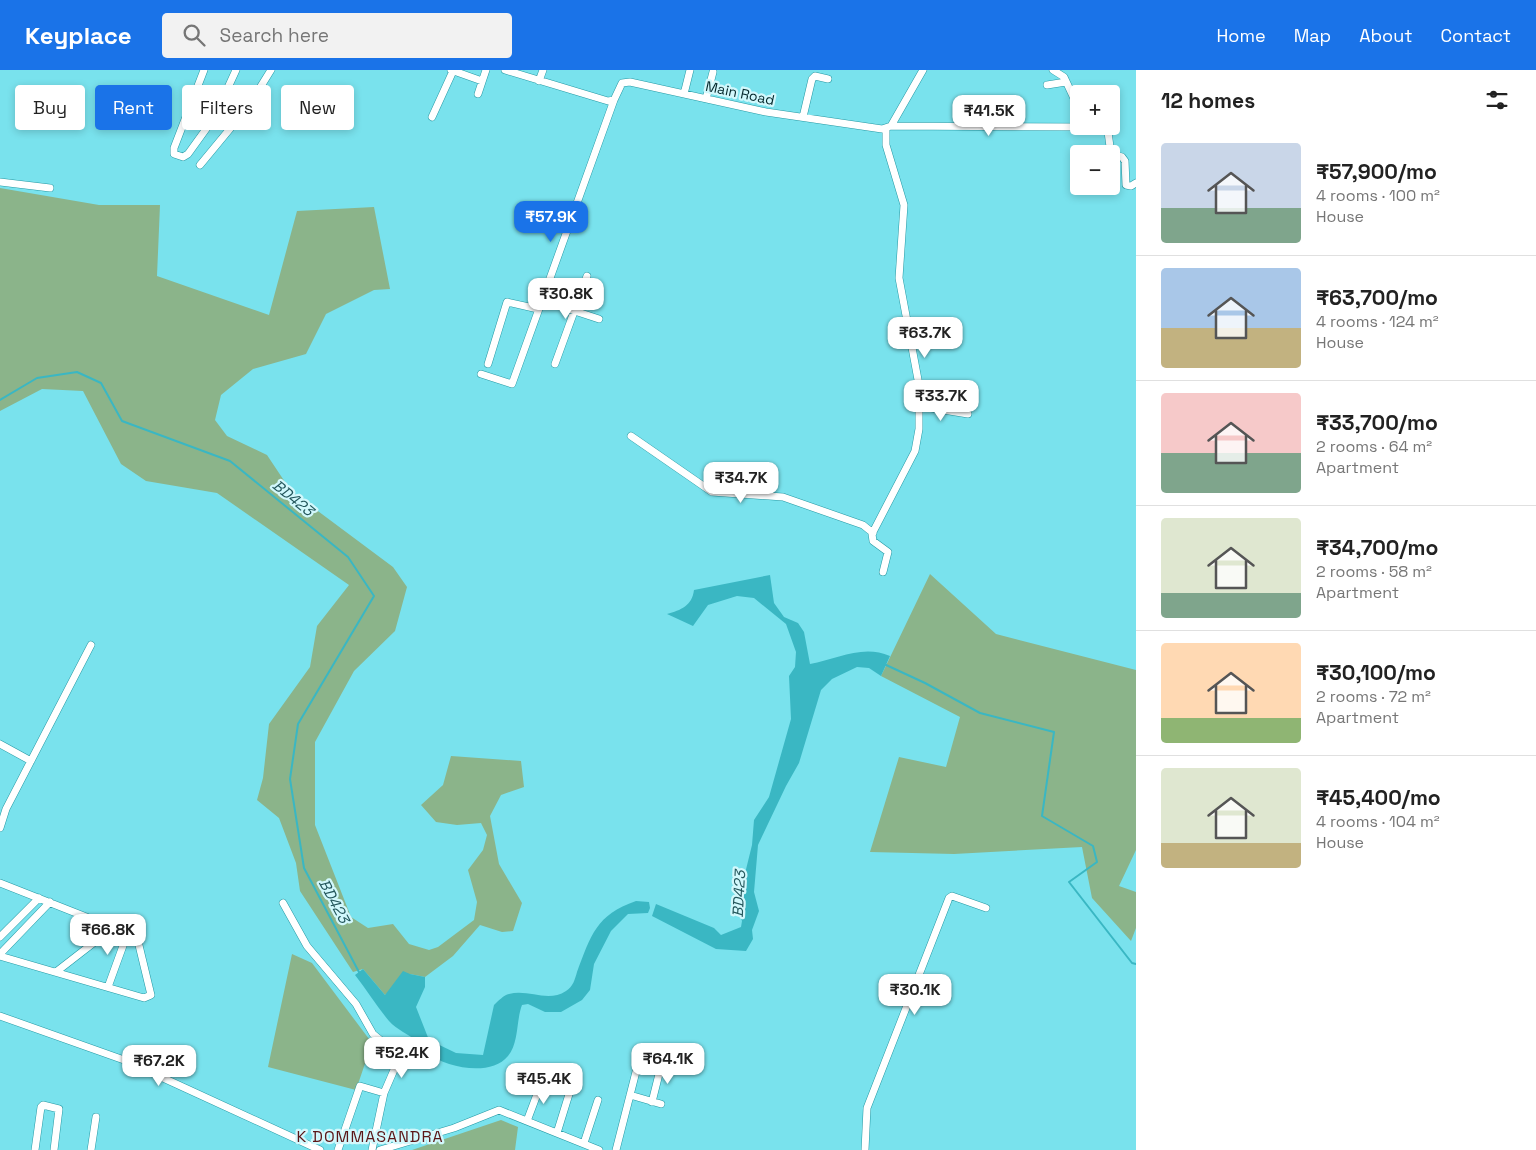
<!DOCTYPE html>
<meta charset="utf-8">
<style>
body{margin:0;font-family:"Space Grotesk",sans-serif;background:#f2f2f2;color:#222;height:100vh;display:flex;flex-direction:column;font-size:19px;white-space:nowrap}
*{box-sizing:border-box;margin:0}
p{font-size:16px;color:#767676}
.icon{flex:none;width:28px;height:28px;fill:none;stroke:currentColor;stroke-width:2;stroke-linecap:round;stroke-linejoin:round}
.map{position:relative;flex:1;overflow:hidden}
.sheet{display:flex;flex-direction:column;background:#fff;width:400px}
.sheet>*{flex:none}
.top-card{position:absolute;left:15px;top:15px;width:475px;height:45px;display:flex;gap:10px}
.fabs{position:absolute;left:1070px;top:15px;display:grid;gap:10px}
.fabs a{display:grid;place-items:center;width:50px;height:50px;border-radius:5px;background:#fff;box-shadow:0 2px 8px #0003;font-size:25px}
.price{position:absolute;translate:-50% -42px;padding:0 11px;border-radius:10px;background:#fff;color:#222;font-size:16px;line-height:32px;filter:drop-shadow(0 1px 2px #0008)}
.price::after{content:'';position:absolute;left:50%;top:30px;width:15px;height:11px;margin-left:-8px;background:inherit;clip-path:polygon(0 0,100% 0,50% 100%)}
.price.selected{background:#1a73e8;color:#fff}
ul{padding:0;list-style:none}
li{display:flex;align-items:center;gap:15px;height:125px;padding:0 25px}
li+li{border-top:1px solid #e0e0e0}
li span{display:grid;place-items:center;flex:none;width:140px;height:100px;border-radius:5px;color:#555}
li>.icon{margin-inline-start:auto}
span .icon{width:60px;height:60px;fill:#fffc;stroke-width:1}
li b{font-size:21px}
h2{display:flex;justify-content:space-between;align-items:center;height:60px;padding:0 25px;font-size:21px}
.tag{padding:0 18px;border-radius:5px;background:#fff;box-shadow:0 2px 8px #0003;font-size:18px;line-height:45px}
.tag.selected{background:#1a73e8;color:#fff}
header{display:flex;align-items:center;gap:30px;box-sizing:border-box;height:70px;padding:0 25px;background:#1a73e8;color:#fff}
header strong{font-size:24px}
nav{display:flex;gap:28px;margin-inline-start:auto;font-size:18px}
.search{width:350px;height:45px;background:#f2f2f2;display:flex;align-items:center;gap:12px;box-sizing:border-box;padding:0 18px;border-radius:5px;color:#767676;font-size:19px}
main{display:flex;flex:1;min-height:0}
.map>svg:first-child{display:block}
.green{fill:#8bb48a}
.water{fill:#3ab7c3}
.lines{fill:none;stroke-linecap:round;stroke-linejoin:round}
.stream{stroke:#3ab7c3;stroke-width:2}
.minor-casing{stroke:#2499a4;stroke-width:8}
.minor{stroke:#fff;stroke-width:7}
.labels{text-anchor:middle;stroke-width:4.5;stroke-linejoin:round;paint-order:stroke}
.street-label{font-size:14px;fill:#03262a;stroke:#d2f8fc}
.water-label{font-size:15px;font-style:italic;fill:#23565b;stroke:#d2f8fc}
.quarter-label{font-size:16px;letter-spacing:1px;fill:#5b1617;stroke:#d2f8fc}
</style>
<header>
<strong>Keyplace</strong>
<div class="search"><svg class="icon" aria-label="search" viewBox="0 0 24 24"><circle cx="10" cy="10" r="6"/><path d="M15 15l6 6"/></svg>Search here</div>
<nav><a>Home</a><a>Map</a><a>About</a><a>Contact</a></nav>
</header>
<main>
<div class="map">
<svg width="1136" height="1080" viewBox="0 0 1136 1080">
<rect width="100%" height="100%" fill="#79e2ed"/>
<!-- green -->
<path class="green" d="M0,118L99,135H160L157,206L269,245L297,141L374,137L390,219L374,220L326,244L306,284L253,299L221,325L215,350L227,366L267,385L291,421L393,497L407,517L395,561L354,601L315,672V755L351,847L368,858L393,854L409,874L429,880L438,877L474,850L477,832L468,800L483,780L487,765L481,753L457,755L436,752L421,735L443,715L451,686L521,691L524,717L501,725L490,746L499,794L522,833L513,861L502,862L480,855L453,886L425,907L410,904L385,925L363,899L353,902L300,821L296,793L279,748L257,730L263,708L269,654L310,597L317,556L349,515L217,423L146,411L121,394L83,321L42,319L0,341Z
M930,504L996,564L1136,600V780L1119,816L1136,822V858L1131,871L1092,828L1082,777L954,784L870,782L899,687L946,697L960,647L881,606Z
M292,884L312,893L372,973L356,1020L268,997Z
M501,1050L518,1057L515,1080H412Z"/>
<!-- water -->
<path class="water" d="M770,505L774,533L784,547L798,553L804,562L810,594C837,589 863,574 890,586L881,606L869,598L857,597L832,609L821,620L799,693L786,716L758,775L754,822L759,841L752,860L753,869L746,881L716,879L652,846L656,834L714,858L721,865L741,857L742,851L737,836L752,775L754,750L769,727L791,649L789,606L795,597L796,582L786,554L754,528L737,526L708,535L693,556L667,544C681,540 692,536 694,520Z
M636,831L649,832L650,838L648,843L628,844L611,861L594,894L590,920L582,930L561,942H545L528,934L522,935C516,951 519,973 508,986C491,1007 447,998 427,983C423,981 421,975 417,972C409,964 397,960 389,951C377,937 367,920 355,905L363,899L385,925L403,901L410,904L425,907V917L416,937L429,970L456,983L483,985L494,935C498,931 504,925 509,924C529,919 548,933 566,921C573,917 575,909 577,902C591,865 596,845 636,831Z"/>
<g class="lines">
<!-- stream -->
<path class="stream" d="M0,330L37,308L77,302L101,313L122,351L230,391L348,487L374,526L298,654L290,709L304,798L360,904
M884,594L925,613L980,643L1054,662L1042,746L1093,776L1097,792L1069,812L1132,893L1136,894"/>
<defs>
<path id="minor" d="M204,0L174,78V84L183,87L188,84L214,48L236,0
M451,0L482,11
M505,0L608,31L614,30L622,13L630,12L766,42L882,59L891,56L923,0
M1053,0L1064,7L1079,39
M539,11L543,0
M1047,15L1066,12
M478,24L486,0
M684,24L690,0
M706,29L713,2
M432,47L453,1
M803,47L812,9L815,6L828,9
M891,56L1087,57
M1087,56L1108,62L1111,84
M1111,84L1122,87L1125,91L1126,115L1131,116L1136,113
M200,95L248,37L271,0
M0,112L50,118
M541,230L599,249
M488,294L507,232L538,239
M555,294L587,206
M481,304L512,314L614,30
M919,336L968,344
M631,366L712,422L783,427L863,455L873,463
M883,502L888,482L873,471L872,464L915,381L919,359V315L899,208L904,135L886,75V58
M0,674L31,691
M0,758L6,739L91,575
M0,813L137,867L151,925L144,928L0,886
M283,833L307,876L356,934L373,964L400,986L384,1023L372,1080
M0,867L39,828
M0,884L50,832
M56,902L114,857
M108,917L128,862
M0,946L124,990L320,1080
M630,1025L661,1034
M652,1032L662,992
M527,1051L542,1011
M557,1063L570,1021
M584,1073L598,1030
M35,1080L41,1037L43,1035L59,1039L54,1080
M91,1080L96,1047
M338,1080L360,1016L384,1023
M380,1080L454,1058L499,1040L599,1080
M616,1080L640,986
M865,1080L867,1038L949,828L952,826L986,838"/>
</defs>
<!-- minor casing -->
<use href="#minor" class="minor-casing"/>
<!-- minor -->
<use href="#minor" class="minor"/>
</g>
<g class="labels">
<!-- street labels -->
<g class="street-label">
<text transform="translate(740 23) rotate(12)" y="5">Main Road</text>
</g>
<!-- water labels -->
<g class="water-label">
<text transform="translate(293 428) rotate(39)" y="5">BD423</text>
<text transform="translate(739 824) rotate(-87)" y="5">BD423</text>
<text transform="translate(334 831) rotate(62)" y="5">BD423</text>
</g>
<!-- quarter labels -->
<g class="quarter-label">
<text x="370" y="1072">K DOMMASANDRA</text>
</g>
</g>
</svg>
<div class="fabs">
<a>+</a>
<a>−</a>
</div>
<b class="price" style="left:989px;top:67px">₹41.5K</b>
<b class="price selected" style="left:551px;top:173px">₹57.9K</b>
<b class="price" style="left:566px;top:250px">₹30.8K</b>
<b class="price" style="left:925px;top:289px">₹63.7K</b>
<b class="price" style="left:941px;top:352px">₹33.7K</b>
<b class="price" style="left:741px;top:434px">₹34.7K</b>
<b class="price" style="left:108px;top:886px">₹66.8K</b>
<b class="price" style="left:915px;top:946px">₹30.1K</b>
<b class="price" style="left:402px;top:1009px">₹52.4K</b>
<b class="price" style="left:668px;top:1015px">₹64.1K</b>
<b class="price" style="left:159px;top:1017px">₹67.2K</b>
<b class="price" style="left:544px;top:1035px">₹45.4K</b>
<div class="top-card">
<a class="tag">Buy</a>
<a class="tag selected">Rent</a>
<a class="tag">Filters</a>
<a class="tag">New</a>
</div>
</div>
<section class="sheet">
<h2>12 homes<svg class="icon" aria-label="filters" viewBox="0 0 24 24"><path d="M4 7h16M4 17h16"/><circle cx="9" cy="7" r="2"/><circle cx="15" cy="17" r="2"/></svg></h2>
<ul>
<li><span style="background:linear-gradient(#c9d6e8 65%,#7fa58c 0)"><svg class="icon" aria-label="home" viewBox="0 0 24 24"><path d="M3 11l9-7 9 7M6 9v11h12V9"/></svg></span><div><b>₹57,900/mo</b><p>4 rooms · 100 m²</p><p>House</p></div></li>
<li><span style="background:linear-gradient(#a9c7e8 60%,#c2b280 0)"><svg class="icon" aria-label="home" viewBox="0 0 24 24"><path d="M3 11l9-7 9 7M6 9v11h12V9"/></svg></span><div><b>₹63,700/mo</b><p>4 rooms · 124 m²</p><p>House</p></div></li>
<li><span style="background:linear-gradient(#f6c9c9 60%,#7fa58c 0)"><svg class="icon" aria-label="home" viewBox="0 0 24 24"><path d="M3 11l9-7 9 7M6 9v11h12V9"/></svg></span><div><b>₹33,700/mo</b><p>2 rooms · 64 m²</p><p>Apartment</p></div></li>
<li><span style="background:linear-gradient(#dfe7d0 75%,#7fa58c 0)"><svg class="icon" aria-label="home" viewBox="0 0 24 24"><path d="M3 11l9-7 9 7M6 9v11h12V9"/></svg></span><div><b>₹34,700/mo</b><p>2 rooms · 58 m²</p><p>Apartment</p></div></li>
<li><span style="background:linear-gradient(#ffd9b3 75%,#8fb573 0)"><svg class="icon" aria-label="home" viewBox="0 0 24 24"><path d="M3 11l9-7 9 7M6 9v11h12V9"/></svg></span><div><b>₹30,100/mo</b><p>2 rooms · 72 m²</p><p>Apartment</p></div></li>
<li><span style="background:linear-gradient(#dfe7d0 75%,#c2b280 0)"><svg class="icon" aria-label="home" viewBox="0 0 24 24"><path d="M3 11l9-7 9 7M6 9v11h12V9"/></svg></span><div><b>₹45,400/mo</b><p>4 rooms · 104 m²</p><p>House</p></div></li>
</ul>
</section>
</main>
